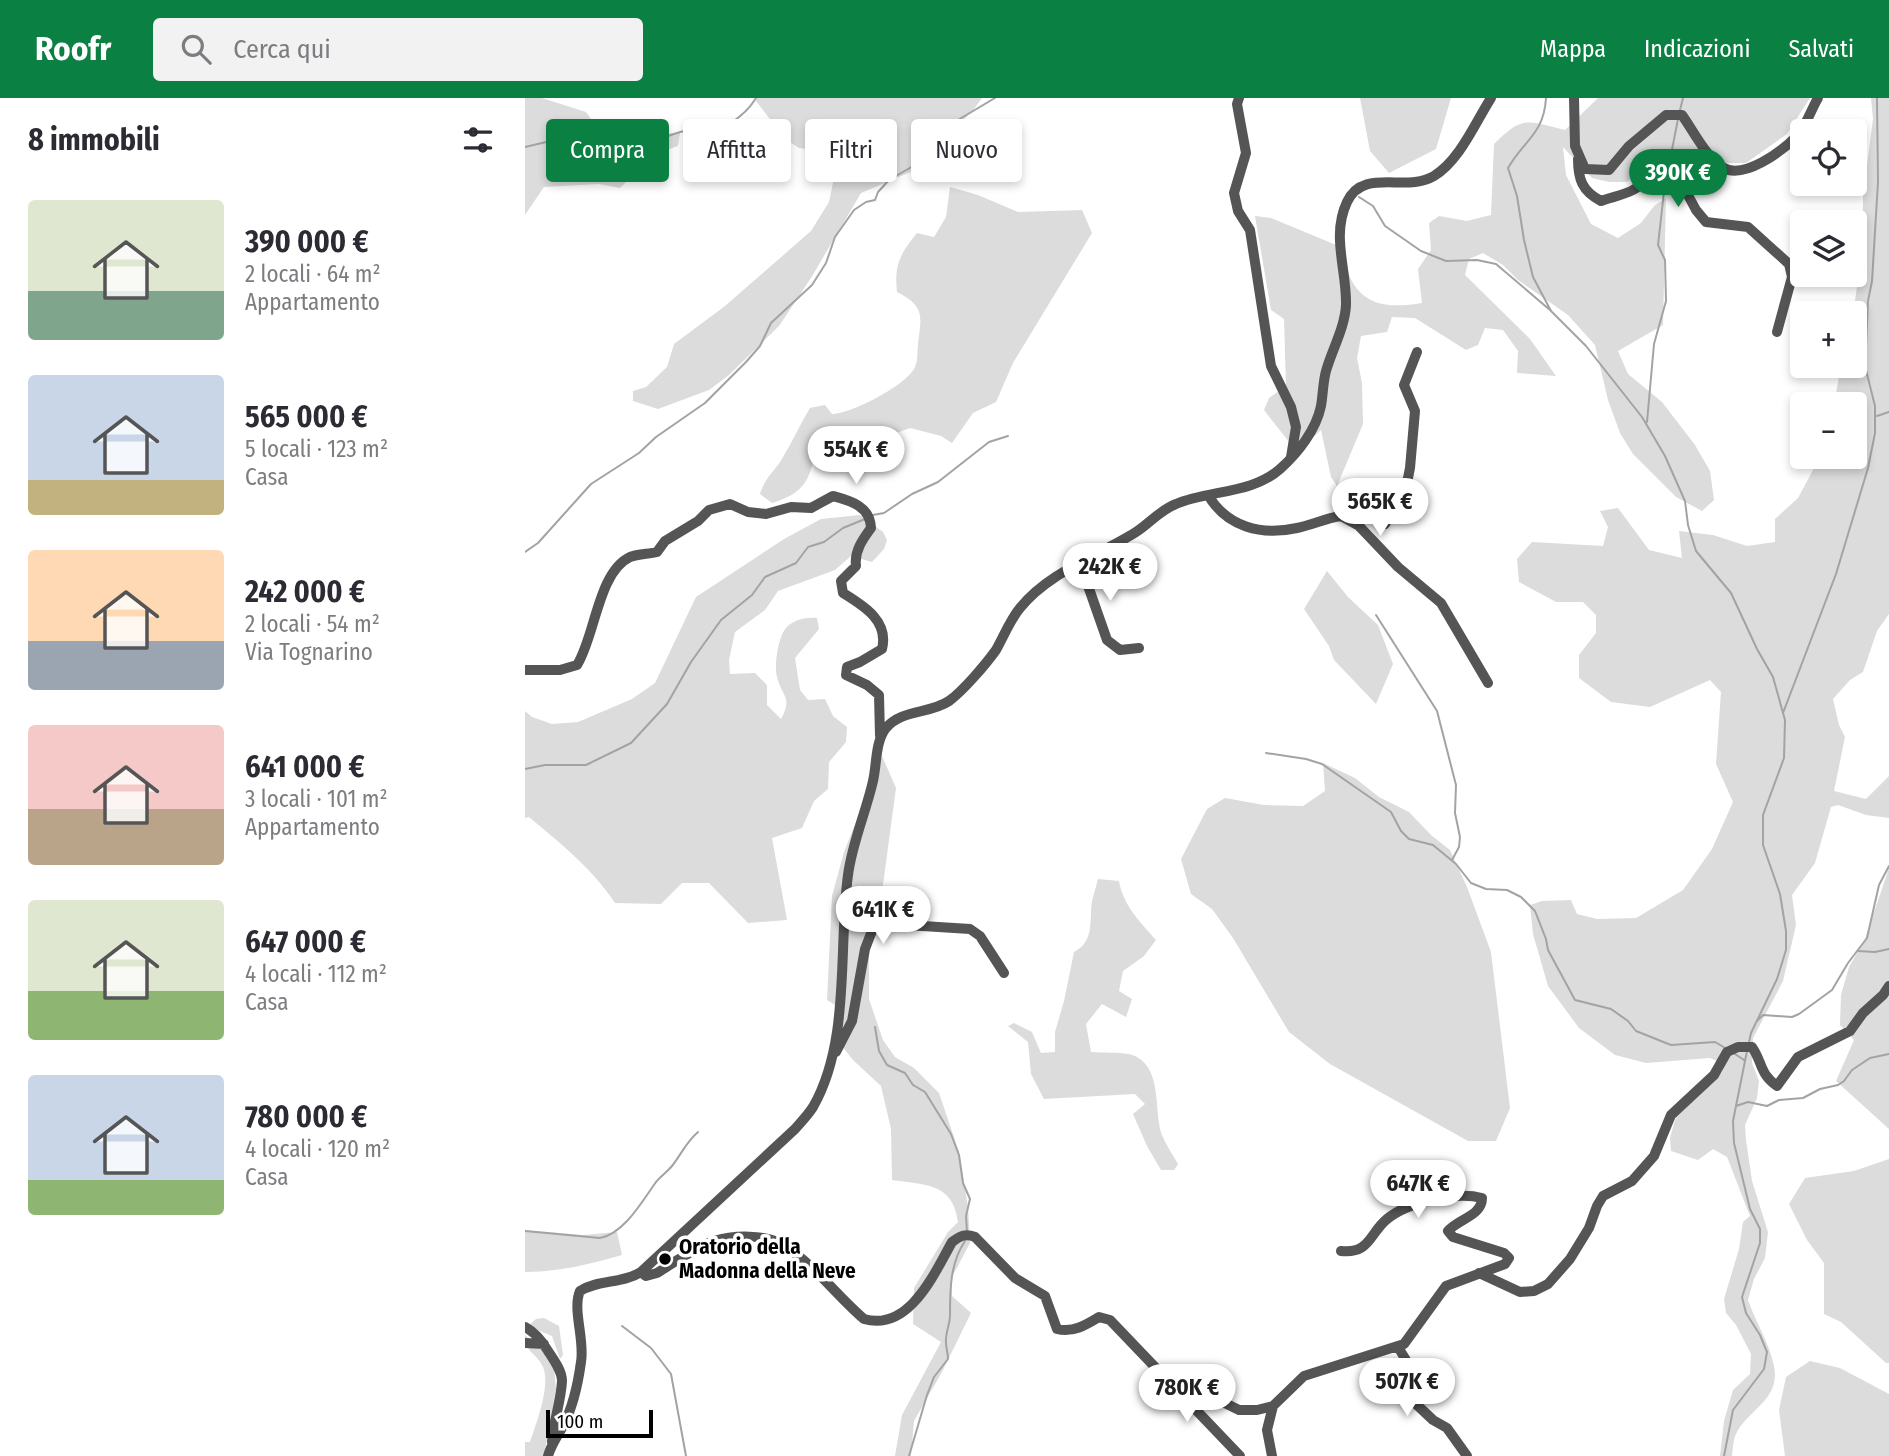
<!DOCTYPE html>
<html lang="it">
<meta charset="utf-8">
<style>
body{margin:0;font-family:"Fira Sans Condensed",sans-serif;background:#f2f2f3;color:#2b2b33;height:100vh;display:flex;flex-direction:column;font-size:26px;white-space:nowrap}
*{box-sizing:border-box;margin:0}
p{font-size:23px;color:#7c7c81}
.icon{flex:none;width:38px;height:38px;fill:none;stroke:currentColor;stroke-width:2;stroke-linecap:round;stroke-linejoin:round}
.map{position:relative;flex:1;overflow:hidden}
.sheet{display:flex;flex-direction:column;background:#fff;width:525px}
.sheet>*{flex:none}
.guide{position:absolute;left:21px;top:21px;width:665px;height:63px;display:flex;gap:14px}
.fabs{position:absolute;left:1265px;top:21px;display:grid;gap:14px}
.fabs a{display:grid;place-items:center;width:77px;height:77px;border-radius:7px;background:#fff;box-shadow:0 4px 10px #0003;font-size:35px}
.scale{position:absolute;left:21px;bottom:18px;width:107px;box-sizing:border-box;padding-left:7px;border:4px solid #000;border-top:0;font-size:19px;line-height:24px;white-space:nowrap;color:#000;-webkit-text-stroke:5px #fff;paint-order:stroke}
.price{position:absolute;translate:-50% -60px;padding:0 16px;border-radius:24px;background:#fff;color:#222;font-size:23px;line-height:46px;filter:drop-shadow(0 2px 4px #0008)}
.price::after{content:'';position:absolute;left:50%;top:42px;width:21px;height:16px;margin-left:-10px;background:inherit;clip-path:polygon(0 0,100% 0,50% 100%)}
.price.selected{background:#0b8043;color:#fff}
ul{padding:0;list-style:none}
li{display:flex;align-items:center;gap:21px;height:175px;padding:0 28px}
li span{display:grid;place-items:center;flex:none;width:196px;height:140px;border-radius:7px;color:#555}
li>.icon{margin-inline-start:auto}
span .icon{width:84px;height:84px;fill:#fffc;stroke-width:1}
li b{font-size:30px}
h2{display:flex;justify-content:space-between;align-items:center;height:84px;padding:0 28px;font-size:30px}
.chip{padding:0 24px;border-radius:7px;background:#fff;box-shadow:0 4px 10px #0003;font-size:24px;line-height:63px}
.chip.selected{background:#0b8043;color:#fff}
header{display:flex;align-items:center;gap:42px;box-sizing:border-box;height:98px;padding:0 35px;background:#0b8043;color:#fff}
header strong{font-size:33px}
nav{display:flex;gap:38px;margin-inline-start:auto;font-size:24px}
.search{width:490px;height:63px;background:#f2f2f3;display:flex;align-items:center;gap:18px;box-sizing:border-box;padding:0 24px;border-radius:7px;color:#7c7c81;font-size:26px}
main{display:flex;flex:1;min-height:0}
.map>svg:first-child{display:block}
.green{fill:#dcdcdc}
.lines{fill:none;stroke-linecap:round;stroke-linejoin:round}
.stream{stroke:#a3a3a3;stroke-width:2}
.minor{stroke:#555;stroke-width:10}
.poi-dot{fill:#000;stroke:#fff;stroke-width:2.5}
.labels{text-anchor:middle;stroke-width:7;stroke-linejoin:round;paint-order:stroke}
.poi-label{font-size:21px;font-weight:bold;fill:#000;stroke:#fff;text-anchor:start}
</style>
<header>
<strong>Roofr</strong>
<div class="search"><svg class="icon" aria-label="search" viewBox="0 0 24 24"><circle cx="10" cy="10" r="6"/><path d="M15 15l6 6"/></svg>Cerca qui</div>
<nav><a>Mappa</a><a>Indicazioni</a><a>Salvati</a></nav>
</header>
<main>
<section class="sheet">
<h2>8 immobili<svg class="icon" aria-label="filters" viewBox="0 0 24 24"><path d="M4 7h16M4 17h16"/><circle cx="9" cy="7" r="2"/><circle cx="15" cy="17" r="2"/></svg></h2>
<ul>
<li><span style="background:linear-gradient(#dfe7d0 65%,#7fa58c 0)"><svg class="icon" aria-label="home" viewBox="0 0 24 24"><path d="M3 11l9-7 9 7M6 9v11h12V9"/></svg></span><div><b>390 000 €</b><p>2 locali · 64 m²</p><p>Appartamento</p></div></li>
<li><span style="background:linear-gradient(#c9d6e8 75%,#c2b280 0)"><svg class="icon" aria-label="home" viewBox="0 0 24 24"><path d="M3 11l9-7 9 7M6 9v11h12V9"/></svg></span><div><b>565 000 €</b><p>5 locali · 123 m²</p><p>Casa</p></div></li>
<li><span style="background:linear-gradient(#ffd9b3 65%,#9aa5b1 0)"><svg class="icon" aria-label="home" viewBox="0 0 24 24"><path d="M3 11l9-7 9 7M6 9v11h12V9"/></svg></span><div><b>242 000 €</b><p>2 locali · 54 m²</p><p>Via Tognarino</p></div></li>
<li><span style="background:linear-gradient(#f6c9c9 60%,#b9a48a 0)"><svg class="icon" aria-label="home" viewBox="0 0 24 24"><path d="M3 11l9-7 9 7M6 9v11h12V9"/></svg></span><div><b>641 000 €</b><p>3 locali · 101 m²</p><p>Appartamento</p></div></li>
<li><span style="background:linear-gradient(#dfe7d0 65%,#8fb573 0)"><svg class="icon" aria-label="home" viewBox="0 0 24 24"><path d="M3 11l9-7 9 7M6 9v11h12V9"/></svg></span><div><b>647 000 €</b><p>4 locali · 112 m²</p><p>Casa</p></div></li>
<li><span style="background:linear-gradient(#c9d6e8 75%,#8fb573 0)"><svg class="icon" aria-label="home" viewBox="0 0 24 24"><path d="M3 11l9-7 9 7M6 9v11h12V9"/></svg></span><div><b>780 000 €</b><p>4 locali · 120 m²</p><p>Casa</p></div></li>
</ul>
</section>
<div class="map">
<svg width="1364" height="1358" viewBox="0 0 1364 1358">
<rect width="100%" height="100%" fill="#fff"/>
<!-- green -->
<path class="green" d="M0,0H17L61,14L82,43L106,37L155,35L153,48L130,56L95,90L74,86L19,89L0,117Z
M231,0H457L449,11L388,73L336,95L286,180L254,228L204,277L184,292L133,311L108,303V293L121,289L142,269L149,246L200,208L286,133L304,104L311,70L298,53L274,50L260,41L231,3Z
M835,0H926L911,51L864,75L845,53Z
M1073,0H1285L1262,36L1221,65H1179L1154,62L1137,55L1102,84H1084L1067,80L1038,49L1041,77L1066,126L1093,140L1116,125L1129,108L1141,100L1138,227L1093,253L1103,276L1137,304L1170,347L1185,373L1189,402L1177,413L1151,399L1108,356L1095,335L1083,302L1070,247L1043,217L993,182L978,167L958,155L944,161L940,177L1005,241L1031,278L992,275L993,253L978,232L960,230L953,247L941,252L890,220L867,219L862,234L836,238L832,260L837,285L838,326L812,388L806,379L796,332L772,354L739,312L744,300L761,288L759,221L746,212L730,118L746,120L816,149C820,160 822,176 828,185C844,211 871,209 897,205L893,171L906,152L904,125L914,118L942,123L966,117L969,46C998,17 1002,23 1040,32Z
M1346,0H1364V516L1352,533L1338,574L1325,582L1308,601L1314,627L1320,639L1309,693L1341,701L1364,678V720L1341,717L1313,707L1306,709L1290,765L1267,797L1271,827L1258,883L1228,940L1227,965L1234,983L1232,1000L1220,1027L1221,1042L1227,1083L1243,1134L1240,1160L1229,1181L1223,1202C1231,1225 1244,1244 1249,1268C1256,1302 1223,1311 1211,1336C1208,1342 1208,1351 1207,1358H1195L1199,1323L1208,1292L1225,1276L1226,1256L1211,1227L1201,1215L1199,1201L1214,1151L1218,1124L1225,1118L1202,1059L1188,1051L1173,1062L1146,1053L1145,1040L1152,1015L1197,974L1199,966L1185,960L1121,965L1090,957L1054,930L1023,888L1008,836L1005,807L1017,803L1046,802L1052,816L1072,821L1111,820L1158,792L1187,751L1208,704L1191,666L1196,594L1185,582L1125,609L1086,604L1054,580V557L1071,535V517L1058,504H1031L994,484L992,461L1007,444L1078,448L1083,429L1075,413L1093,410L1124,452L1157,460L1154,433L1188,437L1222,448L1250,444V421L1273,400L1295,359H1330V306H1309L1316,268H1330V215H1328L1337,157L1338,99L1348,21Z
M425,89L453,97L493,114L557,112L567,135L488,265L471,304L448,315L427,345L416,338L385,330L355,341H323L298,331C282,368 294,391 247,405L235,396C241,377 250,374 258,359C268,343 275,326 285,310L300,307L307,316C326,316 382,287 390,269C393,263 392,254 393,247C396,218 401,209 372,194C369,167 375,156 392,135L409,139L421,119Z
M335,417L358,434L362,442L359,451L347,464L326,458L310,472L253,493L240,512L210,534L204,562L205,576L230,575L242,587V607L256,621C268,599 257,599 252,579C249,568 253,539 261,530C269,521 282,519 292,520L294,531L270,560L275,592L283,602L300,601L308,618L322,629L321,644L304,664L303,691L289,703L277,730L247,740L262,822L223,825L184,785H157L136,806L90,805C67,770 37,747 4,719L0,720V613L7,619L27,626L53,624L107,601L130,585L171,499L259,441L296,421Z
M802,473L823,499L853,527L868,566L851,606L809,562L804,548L779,511Z
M357,658L371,690L355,809L344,828V901L358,942L370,959L389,970L414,995L434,1054L443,1109L445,1145L426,1181L427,1198L446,1215L417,1274L389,1323L386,1358H370L377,1317L416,1244L388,1226L389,1190L423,1134L433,1124C428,1084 399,1087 367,1082L366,1031L356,988L328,962L313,943L316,911L302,902L307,798L319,754Z
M798,665L830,680L854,699L884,714L906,737L925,752L942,789L966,854L985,1010L971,1043H943L805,966L764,934L708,840L687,811L666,796L656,761L682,711L700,700L739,707L778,708L800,693Z
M1364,770V1031L1311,983L1329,942L1315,927L1316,897L1324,869L1340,841Z
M573,781L594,783C598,807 615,824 631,842L619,858L598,873L594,893L607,901L601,919L577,906L561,926L566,954C578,955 592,954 604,956C639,965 628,1012 637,1037C641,1047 648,1057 653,1066L649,1072H636L622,1048L608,1016L620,1006L610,996L519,1001L506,976L503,944L483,928L489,925L507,934L516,955L530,954V934L539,903L549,854C570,843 564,823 567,803C569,796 571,788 573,781Z
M1364,1061V1265H1361L1316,1224L1299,1216V1165L1282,1142L1264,1106L1280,1080L1329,1073Z
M0,1132L58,1137L92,1134L97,1157C66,1166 33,1174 0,1174Z
M19,1220L34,1228L38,1257L35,1261L27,1238L3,1228L11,1221Z
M0,1237L19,1254L29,1270L31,1291L19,1358H0V1344H5C11,1326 26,1287 18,1269C11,1254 0,1255 0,1237Z
M1285,1263L1315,1270L1364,1296V1358H1260L1254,1312L1261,1279Z"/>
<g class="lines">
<!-- stream -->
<path class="stream" d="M1021,0C1019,36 999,42 983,70L992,98L999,142L1008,179L1026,213L1061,248L1117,319L1140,358L1160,403L1163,427L1171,453L1206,495L1232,551L1248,579L1260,622L1259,660L1238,717V747L1255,796L1261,833V852L1252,881L1226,935L1224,944
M1155,12L1158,0
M0,49L38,40C52,42 58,57 72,58C105,61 132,38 163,32L172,38C195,34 219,20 231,0
M1144,67L1153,21
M834,99L848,108L860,128L896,153L921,163L952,162L971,166L1025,212
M1352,318L1364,314
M1122,324L1129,246L1141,203L1140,162L1133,147L1141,76
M348,417L359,415L387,396L413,384L464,344L483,338
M0,454L13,445L66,386L114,355L131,339L180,305L221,264L235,248L246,225L287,187L301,165L310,139L329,112L341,104L350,102L353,94L364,82L402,60L433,22L470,0
M851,517L912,613L931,687L930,715L935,739L934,749L927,762
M1258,615L1311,476L1343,370L1350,335V308L1340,268L1343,203L1347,183L1353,84L1352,0
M741,655L781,661L797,666L866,714L876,733L884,741L908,747L931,766L946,785L961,791L982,792L996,799L1010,813L1021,841L1023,852L1050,902L1086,911L1103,923L1111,933L1146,947L1190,944L1202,951
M0,671L20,667H61L106,645L142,606L166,564L196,522L227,497L240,479L271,465L283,449L299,444L318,430L340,421
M1333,853L1350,854L1364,851
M1232,923L1238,917L1267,919L1274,916L1307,892L1323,865L1342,840L1354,787L1364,768
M350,929L354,953L362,967L380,975L388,987L400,994L426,1036L434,1057L438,1085L445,1101L441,1118L442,1134
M1210,956L1219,962
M1211,1008L1223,1004L1242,1008L1254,1002L1278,1000L1295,991L1313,987L1319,983L1327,972L1345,960L1364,956
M0,1133L75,1140C99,1136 118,1102 131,1084C136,1078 142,1074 147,1068C156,1057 161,1044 173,1034
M97,1228L126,1250L146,1276L161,1358
M384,1358L402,1297L409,1279L423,1261C423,1255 421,1250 421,1245C420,1235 425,1227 425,1217C425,1192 425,1165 440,1143
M1199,1358L1208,1312L1239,1271L1242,1254L1235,1237L1221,1215L1217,1199L1235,1145V1131L1225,1111L1209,1045L1208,1023L1222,953"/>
<!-- minor -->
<path class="minor" d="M714,0L712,6L721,55L709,95L713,113L725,132L746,268L766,309L771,329L766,359
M1049,0L1050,48L1060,71L1084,72L1104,48L1141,17H1157C1169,34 1180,57 1197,69C1218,83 1257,53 1272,38C1281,28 1286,12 1293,0
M1053,61C1053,81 1057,93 1076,103C1087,99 1099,97 1108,92C1127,83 1121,65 1150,73L1171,112L1181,124L1223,129L1264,166L1267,179L1252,234
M683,397C702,429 736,438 772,430C791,426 810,416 830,416C840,416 851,422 860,426L881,390L885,370L890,313L879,287L892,254
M816,418L834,428L873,469L916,505L963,585
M555,465L582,542L595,552L614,550
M0,572H35L52,567C70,539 73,474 105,459C113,456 124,456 132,454L140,443L173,423L184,412L205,406L223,414L241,416L266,409L286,410L308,398C326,403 345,408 346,430C338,441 329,453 331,468L316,483L318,495C339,508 364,523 357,551L335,564L322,569L321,577L342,587L354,597L355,638
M311,954L327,923L340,851L350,825L445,831L455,838L479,875
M116,1174L121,1178L132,1175C150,1164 169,1150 189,1143C208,1137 241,1136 258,1147C289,1166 312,1198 339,1221C384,1234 409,1176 427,1144C435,1138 440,1135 450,1139L490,1180L520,1198L532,1231C548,1235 561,1227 574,1219L585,1222L715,1358
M954,1175L995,1194L1009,1193L1023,1186L1045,1161L1064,1130L1072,1108L1078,1098L1107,1083L1129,1058L1146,1017L1189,977L1202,954L1213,949H1227C1238,965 1234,975 1252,988L1273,959L1325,933L1338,915L1358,897L1364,888
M0,1229C11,1235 17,1243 23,1253C29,1262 37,1273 37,1283C36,1304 28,1324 27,1344
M0,1245L19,1246
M873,1249L887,1272L891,1306L908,1322L922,1330L942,1358
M639,1275L714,1312H732L748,1308L779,1278L879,1246L921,1188L980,1166L984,1160L979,1155L928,1139L923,1133C933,1121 957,1118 957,1100C931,1093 883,1104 862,1121C844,1136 845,1156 816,1153
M23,1358C26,1347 32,1339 38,1328C48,1309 53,1286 56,1264C60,1242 47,1211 55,1193C74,1181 97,1186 116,1174L270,1031C276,1024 283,1017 288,1009C326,943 313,850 323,777C327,745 341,714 348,683C352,666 350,644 361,630C377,611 405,616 424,603C438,593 461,566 471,552C479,538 485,522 495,510C524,474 573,458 611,434C625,425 635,412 651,406C684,392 727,396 755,371C773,355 791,332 796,308C798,296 798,284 801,273C807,252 820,229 821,207C822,172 806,138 822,104C838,69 881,95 909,78C935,62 950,25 966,0
M747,1358L742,1332L748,1308"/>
</g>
<!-- markers -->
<circle class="poi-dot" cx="140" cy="1161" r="7"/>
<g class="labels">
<!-- poi labels -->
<g class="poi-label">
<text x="154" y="1156">Oratorio della<tspan x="154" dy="24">Madonna della Neve</tspan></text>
</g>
</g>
</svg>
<div class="fabs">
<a><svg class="icon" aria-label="locate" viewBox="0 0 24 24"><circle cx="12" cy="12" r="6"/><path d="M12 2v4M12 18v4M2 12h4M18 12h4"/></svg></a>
<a><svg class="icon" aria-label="layers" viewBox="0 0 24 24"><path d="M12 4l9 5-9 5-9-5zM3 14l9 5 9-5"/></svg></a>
<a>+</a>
<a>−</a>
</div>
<div class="scale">100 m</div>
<b class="price selected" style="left:1153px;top:111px">390K €</b>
<b class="price" style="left:331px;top:388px">554K €</b>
<b class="price" style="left:855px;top:440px">565K €</b>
<b class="price" style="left:585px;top:505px">242K €</b>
<b class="price" style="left:358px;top:848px">641K €</b>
<b class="price" style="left:893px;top:1122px">647K €</b>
<b class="price" style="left:882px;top:1320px">507K €</b>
<b class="price" style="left:662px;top:1326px">780K €</b>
<div class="guide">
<a class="chip selected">Compra</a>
<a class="chip">Affitta</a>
<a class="chip">Filtri</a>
<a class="chip">Nuovo</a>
</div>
</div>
</main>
